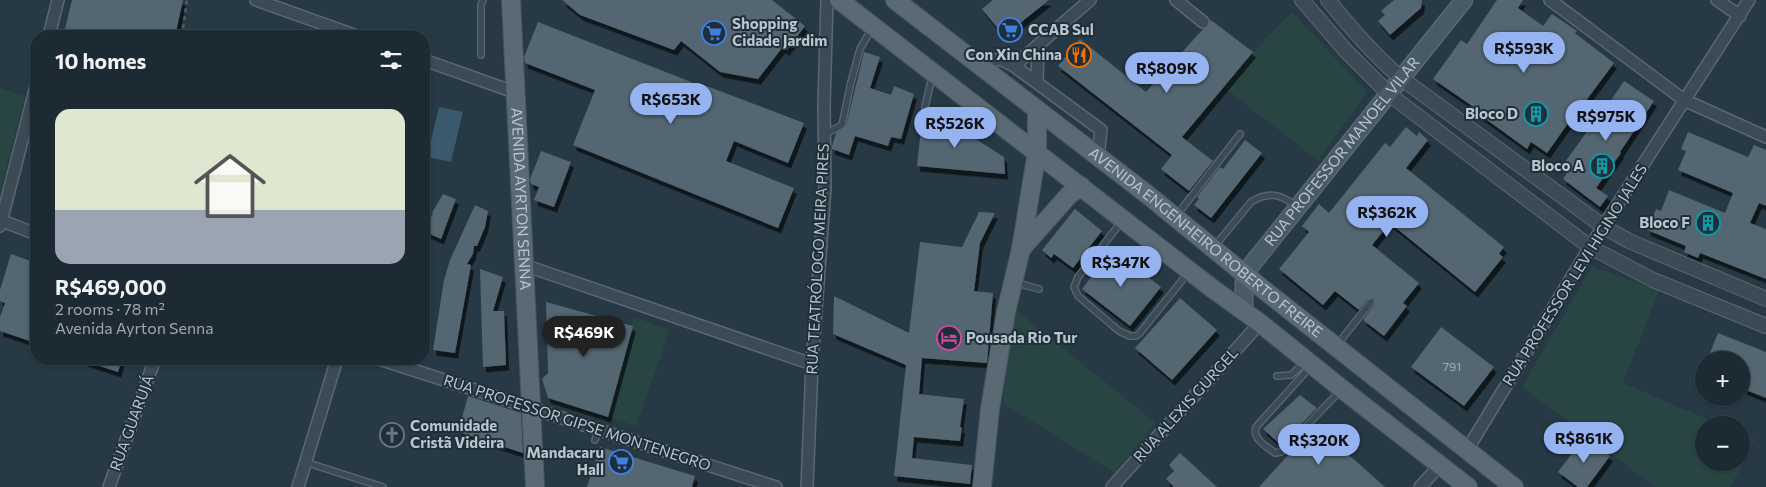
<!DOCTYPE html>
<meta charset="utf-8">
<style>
body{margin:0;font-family:Commissioner,sans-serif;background:#25333b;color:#f1f3f6;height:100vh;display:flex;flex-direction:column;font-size:19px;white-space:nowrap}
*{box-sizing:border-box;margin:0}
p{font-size:16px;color:#a0a7ac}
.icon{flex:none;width:28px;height:28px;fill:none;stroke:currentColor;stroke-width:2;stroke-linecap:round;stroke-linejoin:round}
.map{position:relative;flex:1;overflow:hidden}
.sheet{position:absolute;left:30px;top:30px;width:400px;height:335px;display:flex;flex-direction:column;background:#1c2b33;border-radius:20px;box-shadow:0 1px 4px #0004,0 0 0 1px #3a474e}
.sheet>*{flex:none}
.fabs{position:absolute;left:1695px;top:351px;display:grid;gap:10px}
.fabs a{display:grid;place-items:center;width:55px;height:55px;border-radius:50%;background:#1c2b33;box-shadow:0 1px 4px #0004,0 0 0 1px #3a474e;font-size:25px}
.price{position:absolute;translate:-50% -42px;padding:0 11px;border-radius:18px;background:#95b2f1;color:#111;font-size:16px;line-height:32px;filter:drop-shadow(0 1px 2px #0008)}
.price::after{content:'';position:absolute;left:50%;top:30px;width:15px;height:11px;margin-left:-8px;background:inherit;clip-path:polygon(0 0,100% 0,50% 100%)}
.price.selected{background:#222;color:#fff}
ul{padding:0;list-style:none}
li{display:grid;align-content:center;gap:10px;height:265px;padding:0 25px}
li span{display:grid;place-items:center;height:155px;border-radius:15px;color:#555}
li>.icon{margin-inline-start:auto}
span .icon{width:90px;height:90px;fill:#fffc;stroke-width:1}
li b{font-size:21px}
h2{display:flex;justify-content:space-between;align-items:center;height:60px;padding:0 25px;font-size:21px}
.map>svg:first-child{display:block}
.green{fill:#284543}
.water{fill:#39596c}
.building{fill:#526672;filter:url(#shadow)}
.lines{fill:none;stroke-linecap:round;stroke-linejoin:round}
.service-casing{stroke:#596871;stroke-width:8}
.minor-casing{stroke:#596871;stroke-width:14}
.tertiary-casing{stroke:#596871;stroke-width:16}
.secondary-casing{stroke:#596871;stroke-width:19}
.primary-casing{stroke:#475660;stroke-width:20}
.path{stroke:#47615e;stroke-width:2.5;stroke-dasharray:4 4;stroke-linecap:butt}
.service{stroke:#3b4a54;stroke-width:5.5}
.minor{stroke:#3b4a54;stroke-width:11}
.tertiary{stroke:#3b4a54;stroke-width:14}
.secondary{stroke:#495a67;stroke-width:16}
.primary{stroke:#596a74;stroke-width:18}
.labels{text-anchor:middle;stroke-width:4;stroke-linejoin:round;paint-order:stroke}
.number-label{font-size:12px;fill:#9eadb6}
.poi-label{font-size:15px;font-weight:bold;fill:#b8c5cd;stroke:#1f2f39;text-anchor:end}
.street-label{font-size:15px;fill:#b8c5cd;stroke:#1f2f39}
</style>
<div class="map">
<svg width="1766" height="487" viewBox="0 0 1766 487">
<defs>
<filter id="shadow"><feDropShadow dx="3" dy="5.5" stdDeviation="0" flood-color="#0009"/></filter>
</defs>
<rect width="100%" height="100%" fill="#263944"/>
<!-- green -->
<path class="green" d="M1292,12L1367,92L1318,161L1225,88L1253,52Z
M0,88L25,96L0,192Z
M1592,266L1659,291L1623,383L1721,425H1704V462H1741V434L1755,439L1731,487H1655L1522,387Z
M1012,307L1156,423L1115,473L1003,403Z
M634,317L670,330L636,426L608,417Z"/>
<!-- water -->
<path class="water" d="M439,107L463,112L451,162L427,157Z"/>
<!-- building -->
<path class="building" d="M72,0H183L175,36H76L64,33Z
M562,0H772L805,26L787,50L782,48L758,79L720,72L681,41L674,50L580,15Z
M993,0H1049L1004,36L982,9Z
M1394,0H1422L1421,8L1390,35L1378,21L1385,15L1381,11Z
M1497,0H1523L1518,8L1543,26L1552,14L1577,31L1575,33L1614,63L1582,106L1581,105L1547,153L1531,142L1527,149L1476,112L1478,110L1433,79L1461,40L1467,44Z
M1211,20L1253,52L1182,137L1213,161L1189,191L1161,169L1172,155L1058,66L1080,39L1146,92L1203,29L1208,27Z
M538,22L704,87V85L804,123L788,163L734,141L726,161L794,188L778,228L573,145L595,90L525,63L524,57Z
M864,52L880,57L870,88L891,95L894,86L914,94L901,139L891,137L888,146L855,136L849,155L832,149V146L836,133L846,126Z
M1624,81L1654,101L1620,152L1621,153L1596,188L1608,196L1600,207L1563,179L1569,170L1563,165L1588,130L1590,131Z
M923,111H927L944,119L1004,157L1005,174L917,166Z
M1406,127L1417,136L1419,132L1428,140L1406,168L1504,247L1499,254L1503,257L1475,292L1390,223L1372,245L1419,283L1403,303L1407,306L1384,336L1363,320L1375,304V301L1373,298L1368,299L1359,310L1335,291L1323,305L1279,269L1309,232L1302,226L1319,204L1329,213L1385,143L1390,147Z
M1688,132L1748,157L1754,145L1766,150V206L1759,203L1750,223L1766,229V279L1700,253L1698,258L1684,252L1686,246L1647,230L1656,209L1661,211L1669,190L1725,213L1733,193L1678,170L1686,151L1681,149Z
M1245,140L1262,153L1211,218L1194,205L1199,199L1197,197L1220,167L1223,169Z
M541,151L571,162L554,207L534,200L539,187L531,184L530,179Z
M443,194L456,199L441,239L425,232L433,213H432Z
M475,205L488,211L485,227L477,246H474L473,254L467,264L471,265L455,353L433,350L444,280L450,260Z
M1075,209L1102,231L1073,268L1054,254L1051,258L1042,250Z
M979,212L995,213L980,243L974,291L993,293L987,363L922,358L919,394L964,399L960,427L962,428L960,441L914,437L912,458L972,465L970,484L894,476L906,365L833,334L834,296L909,333L920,242L962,247Z
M1113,249L1161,287L1130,326L1082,289Z
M11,254L36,263V343L0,331V317L5,303L0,301V290Z
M480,269L503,277L493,311H504L506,365L483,367Z
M1180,298L1217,330L1172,380L1135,348Z
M546,302L633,326L608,417L548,398L542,379L548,373Z
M1441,327L1494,367L1464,406L1411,367Z
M1718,333L1766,352V398L1741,388V360H1707Z
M85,359H122L118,372L85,361Z
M1300,395L1317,408L1281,445L1263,429Z
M468,396L521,413L523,453L458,432Z
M1314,424L1385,487H1259L1290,453L1288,451Z
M1584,437L1610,456L1587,487H1578L1558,472Z
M600,447L695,476L692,487H587Z
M1180,453L1217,487H1174L1166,479L1174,471L1169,465Z"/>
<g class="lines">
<defs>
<path id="service" d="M481,55V5L483,0
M925,107L932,77
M825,134L842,125L851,82L860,49L872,28
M1176,216L1240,134
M1122,221L1078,277L1074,287L1078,296L1119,331L1130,336H1136L1139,334L1188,273
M1214,247L1251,202C1268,191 1281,194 1296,206
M1014,282L1039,289
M1337,345L1371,302
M1311,366L1256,427C1252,439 1266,446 1275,453L1281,452L1340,391
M1277,376L1291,375L1305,362
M595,440L598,431
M305,462L383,487"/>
<path id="minor" d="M256,0L357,36
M1176,0L1203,22
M1550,0L1684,100L1766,137
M1717,0L1740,16
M49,36L58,0
M424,60L517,93
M1014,66L1090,0
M982,67C997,56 998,58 1014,66L1101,130L1098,157
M1037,83L1038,45
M0,220L36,234
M0,226L36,86
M524,265L812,364
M379,359L776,487
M1467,450L1590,247L1749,0
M109,487L155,359
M298,487L337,359
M807,487L812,364L825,188L824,105L827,0
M1112,487L1260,323
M1420,487L1440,465"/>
<path id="tertiary" d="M1302,0L1346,51L1389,94L1590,247L1653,280L1766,326
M1328,0C1351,28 1373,54 1401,78L1604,227L1629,241L1766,299"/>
<g id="secondary">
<path id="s1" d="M1244,311V274L1464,0"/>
</g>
<g id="primary">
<path id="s2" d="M511,0L535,487"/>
<path d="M839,0L1213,289L1260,323L1342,389L1468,487"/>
<path id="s3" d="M895,0L1148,195L1264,290L1514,487"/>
<path d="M1021,249L1069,195L1081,186"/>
<path d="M982,487L990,409L1006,312L1021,249L1037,152V111"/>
</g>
</defs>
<!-- service casing -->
<use href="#service" class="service-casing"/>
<!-- minor casing -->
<use href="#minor" class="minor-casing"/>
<!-- tertiary casing -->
<use href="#tertiary" class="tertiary-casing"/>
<!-- secondary casing -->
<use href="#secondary" class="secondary-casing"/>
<!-- primary casing -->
<use href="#primary" class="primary-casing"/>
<!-- path -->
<path class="path" d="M368,33L376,36
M182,36L187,0"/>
<!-- service -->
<use href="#service" class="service"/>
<!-- minor -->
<use href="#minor" class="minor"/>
<!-- tertiary -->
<use href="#tertiary" class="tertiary"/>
<!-- secondary -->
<use href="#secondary" class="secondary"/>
<!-- primary -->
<use href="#primary" class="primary"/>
</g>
<!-- icons -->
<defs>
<symbol id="supermarket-ring" viewBox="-11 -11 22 22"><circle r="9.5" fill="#1f2f39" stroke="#3f7fe0" stroke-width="1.5"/><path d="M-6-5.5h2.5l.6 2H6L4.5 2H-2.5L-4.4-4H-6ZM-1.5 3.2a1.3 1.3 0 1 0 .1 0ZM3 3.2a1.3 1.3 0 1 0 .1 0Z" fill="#3f7fe0"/></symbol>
<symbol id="restaurant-ring" viewBox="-11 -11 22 22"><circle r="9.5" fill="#1f2f39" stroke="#e8710a" stroke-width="1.5"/><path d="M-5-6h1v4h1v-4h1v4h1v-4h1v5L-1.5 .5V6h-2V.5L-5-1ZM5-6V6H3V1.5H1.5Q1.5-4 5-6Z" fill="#e8710a"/></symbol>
<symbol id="building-ring" viewBox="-11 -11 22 22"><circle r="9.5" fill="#1f2f39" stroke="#0f9aa8" stroke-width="1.5"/><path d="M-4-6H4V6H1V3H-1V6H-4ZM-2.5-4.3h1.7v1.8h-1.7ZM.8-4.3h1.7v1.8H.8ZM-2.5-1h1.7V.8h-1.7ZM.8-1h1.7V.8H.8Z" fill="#0f9aa8"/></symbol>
<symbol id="hotel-ring" viewBox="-11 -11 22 22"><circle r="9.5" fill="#1f2f39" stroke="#d1479c" stroke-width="1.5"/><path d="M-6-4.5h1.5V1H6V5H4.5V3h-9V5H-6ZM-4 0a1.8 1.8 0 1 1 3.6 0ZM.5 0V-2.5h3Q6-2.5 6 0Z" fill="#d1479c"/></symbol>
<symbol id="church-ring" viewBox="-11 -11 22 22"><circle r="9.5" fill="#1f2f39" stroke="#6b7280" stroke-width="1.5"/><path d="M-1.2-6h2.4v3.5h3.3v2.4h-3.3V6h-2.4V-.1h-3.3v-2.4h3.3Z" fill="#6b7280"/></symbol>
</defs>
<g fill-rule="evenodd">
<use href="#supermarket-ring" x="996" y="16" width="28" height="28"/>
<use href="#supermarket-ring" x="700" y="19" width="28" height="28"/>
<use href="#restaurant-ring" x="1065" y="41" width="28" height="28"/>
<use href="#building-ring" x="1522" y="100" width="28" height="28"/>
<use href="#building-ring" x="1588" y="152" width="28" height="28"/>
<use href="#building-ring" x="1694" y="209" width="28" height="28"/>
<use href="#hotel-ring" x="935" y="324" width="28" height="28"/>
<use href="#church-ring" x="378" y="421" width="28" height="28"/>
<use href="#supermarket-ring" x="607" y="448" width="28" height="28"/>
</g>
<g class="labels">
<!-- number labels -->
<g class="number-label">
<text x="1452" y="371">791</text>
</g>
<!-- poi labels -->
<g class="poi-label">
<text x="732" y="29" text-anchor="start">Shopping<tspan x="732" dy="17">Cidade Jardim</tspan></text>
<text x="1028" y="35" text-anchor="start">CCAB Sul</text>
<text x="1062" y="60">Con Xin China</text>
<text x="1518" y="119">Bloco D</text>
<text x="1584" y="171">Bloco A</text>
<text x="1690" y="228">Bloco F</text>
<text x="966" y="343" text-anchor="start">Pousada Rio Tur</text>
<text x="410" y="431" text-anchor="start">Comunidade<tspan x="410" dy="17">Cristã Videira</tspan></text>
<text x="604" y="458">Mandacaru<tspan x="604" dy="17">Hall</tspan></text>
</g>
<!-- street labels -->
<g class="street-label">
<text dy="5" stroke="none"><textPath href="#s1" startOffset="194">RUA PROFESSOR MANOEL VILAR</textPath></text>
<text dy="5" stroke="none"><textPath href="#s2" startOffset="199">AVENIDA AYRTON SENNA</textPath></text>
<text dy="5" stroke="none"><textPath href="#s3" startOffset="394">AVENIDA ENGENHEIRO ROBERTO FREIRE</textPath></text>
<text transform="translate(818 259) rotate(-87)" y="5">RUA TEATRÓLOGO MEIRA PIRES</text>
<text transform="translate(1575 275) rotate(-58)" y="5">RUA PROFESSOR LEVI HIGINO JALES</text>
<text transform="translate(1186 405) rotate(-48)" y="5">RUA ALEXIS GURGEL</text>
<text transform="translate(132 423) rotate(-70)" y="5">RUA GUARUJÁ</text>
<text transform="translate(577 423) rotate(18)" y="5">RUA PROFESSOR GIPSE MONTENEGRO</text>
</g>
</g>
</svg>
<div class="fabs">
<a>+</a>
<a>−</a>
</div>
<b class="price" style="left:1524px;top:74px">R$593K</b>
<b class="price" style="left:1167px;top:94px">R$809K</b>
<b class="price" style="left:671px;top:125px">R$653K</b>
<b class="price" style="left:1606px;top:142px">R$975K</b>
<b class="price" style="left:955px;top:149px">R$526K</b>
<b class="price" style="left:1387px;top:238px">R$362K</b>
<b class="price" style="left:1121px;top:288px">R$347K</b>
<b class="price selected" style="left:584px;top:358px">R$469K</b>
<b class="price" style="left:1584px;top:464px">R$861K</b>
<b class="price" style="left:1319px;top:466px">R$320K</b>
<section class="sheet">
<h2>10 homes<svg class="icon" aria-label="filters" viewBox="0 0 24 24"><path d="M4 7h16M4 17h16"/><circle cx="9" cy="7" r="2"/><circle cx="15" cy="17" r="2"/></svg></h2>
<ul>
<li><span style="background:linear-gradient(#dfe7d0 65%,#9aa5b1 0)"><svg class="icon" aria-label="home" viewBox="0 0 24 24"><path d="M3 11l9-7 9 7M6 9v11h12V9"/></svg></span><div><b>R$469,000</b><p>2 rooms · 78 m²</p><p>Avenida Ayrton Senna</p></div></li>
</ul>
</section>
</div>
